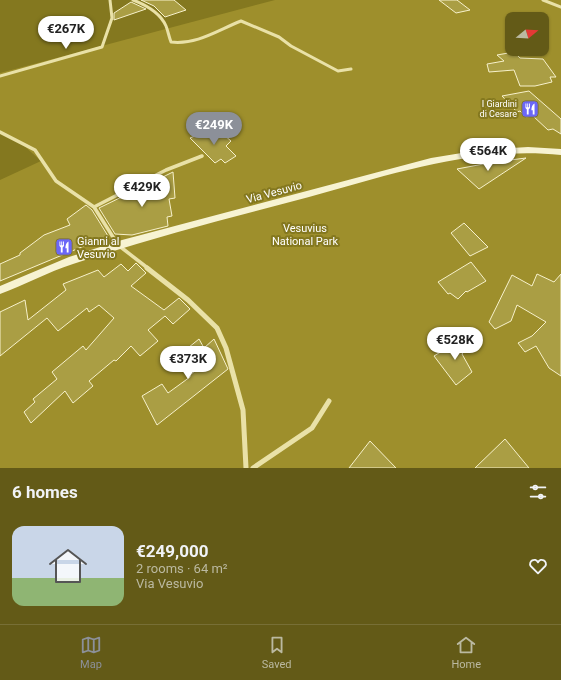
<!DOCTYPE html>
<meta charset="utf-8">
<style>
body{margin:0;font-family:Roboto,sans-serif;background:#6c6324;color:#f1f3f6;height:100vh;display:flex;flex-direction:column;font-size:15px;white-space:nowrap}
*{box-sizing:border-box;margin:0}
p{font-size:13px;color:#bbb9a1}
.icon{flex:none;width:22px;height:22px;fill:none;stroke:currentColor;stroke-width:2;stroke-linecap:round;stroke-linejoin:round}
.map{position:relative;height:468px;overflow:hidden}
.panel{display:flex;flex-direction:column;background:#635a17;flex:1}
.panel>*{flex:none}
.needle{width:26px;rotate:72deg}
.fabs{position:absolute;left:505px;top:12px;display:grid;gap:8px}
.fabs a{display:grid;place-items:center;width:44px;height:44px;border-radius:8px;background:#635a17;box-shadow:0 1px 3px #0004;font-size:20px}
.price{position:absolute;translate:-50% -34px;padding:0 9px;border-radius:14px;background:#fff;color:#222;font-size:13px;line-height:26px;filter:drop-shadow(0 1px 2px #0008)}
.price::after{content:'';position:absolute;left:50%;top:24px;width:12px;height:9px;margin-left:-6px;background:inherit;clip-path:polygon(0 0,100% 0,50% 100%)}
.price.selected{background:#8c9099;color:#fff}
ul{padding:0;list-style:none}
li{display:flex;align-items:center;gap:12px;height:100px;padding:0 12px}
li+li{border-top:1px solid #776f36}
li span{display:grid;place-items:center;flex:none;width:112px;height:80px;border-radius:12px;color:#555}
li>.icon{margin-inline-start:auto}
span .icon{width:48px;height:48px;fill:#fffc;stroke-width:1}
li b{font-size:17px}
h2{display:flex;justify-content:space-between;align-items:center;height:48px;padding:0 12px;font-size:17px}
.dock{display:flex;justify-content:space-around;align-items:center;height:56px;border-top:1px solid #776f36;background:#635a17;font-size:11px;color:#bbb9a1}
.dock a{display:grid;justify-items:center;gap:2px}
.dock .selected{color:#8c9099}
.map>svg:first-child{display:block}
.green{fill:#9e8f2c;fill-rule:evenodd}
.building{fill:#aa9e44;stroke:#f7f1cb}
.lines{fill:none;stroke-linecap:round;stroke-linejoin:round}
.street-far2{stroke:#e9e1a7;stroke-width:3}
.street-far1{stroke:#e9e1a7;stroke-width:3.5}
.street{stroke:#e9e1a7;stroke-width:5}
.secondary{fill:#f7f3d2;fill-rule:evenodd}
.labels{text-anchor:middle;stroke-width:4;stroke-linejoin:round;paint-order:stroke}
.far-poi-label{font-size:9px;fill:#fff;stroke:#84781f;text-anchor:end}
.street-label{font-size:11px;fill:#fff;stroke:#84781f}
.park-label{font-size:11px;fill:#fff;stroke:#84781f}
.poi-label{font-size:11px;fill:#fff;stroke:#84781f;text-anchor:start}
</style>
<div class="map">
<svg width="561" height="468" viewBox="0 0 561 468">
<rect width="100%" height="100%" fill="#84781f"/>
<!-- green -->
<path class="green" d="M275,0H561V468H0V180L41,161L21,143L0,133V73ZM512,19H542V49H512Z"/>
<!-- building -->
<path class="building" d="M141,0H174L186,10L165,17L154,6Z
M439,0H457L470,10L456,13Z
M131,2L146,9L114,20V13Z
M514,52L520,58L543,59L556,77H550L552,82L535,86H520L514,70L489,72L487,64L504,61L497,55Z
M529,91L561,119V134L553,129L548,130L533,116L526,117L520,111L517,112L502,96Z
M212,129L219,136L223,134L231,141L226,146L236,156L225,163L221,159L215,163L190,138Z
M526,158L479,189L457,169L494,162Z
M173,172L175,198L169,199L172,216L167,217L168,226L132,235L115,234L99,208Z
M86,205L92,210L108,236L0,281V264L20,255V253L44,235L70,225L67,219Z
M464,223L488,247L470,256L451,233Z
M471,262L486,281L467,292L466,291L458,299L450,293L448,294L438,282Z
M136,263L146,273L131,286L164,310L179,298L190,309L173,324L165,316L148,330L158,341L140,356L131,346L116,361L114,360L89,381L93,386L73,403L65,391L31,423L24,412L35,402L33,399L57,379L52,372L83,346L86,350L114,318L99,305L89,312L87,308L58,331L47,318L0,356V312L25,300L28,320L66,290L63,284L98,270L104,277L121,264L128,271Z
M537,274L554,282L561,274V376L549,368L536,346L525,352L518,343L532,336L546,322L517,305L511,321L495,329L489,322L512,275L532,286Z
M465,337L471,344L462,354L472,372L456,385L434,356Z
M199,339L204,348L214,339L228,369L157,425L142,396L162,384L168,393L190,377V375L195,371L178,356Z
M505,439L529,468H475Z
M370,441L396,468H349Z"/>
<g class="lines">
<!-- street-far2 -->
<path class="street-far2" d="M133,0C146,5 160,12 166,26C168,31 169,37 171,42C197,45 218,30 241,21L279,37L291,46L338,71L351,69
M543,0L561,7
M0,76L102,47L112,18L110,0"/>
<!-- street-far1 -->
<path class="street-far1" d="M0,132L35,150L56,181L94,207L118,245L149,269
M94,207L166,170L202,156"/>
<!-- street -->
<path class="street" d="M147,268L188,300L217,328L226,348L243,410L246,468
M253,468L312,428L329,401"/>
<!-- secondary -->
<path class="secondary" d="M528,147L561,149V155C474,146 392,174 309,197C230,218 150,238 73,264C48,272 24,285 0,294V286L69,257L122,240L431,158L480,150Z"/>
</g>
<!-- icons -->
<defs>
<symbol id="restaurant-square" viewBox="-11 -11 22 22"><rect x="-9" y="-9" width="18" height="18" rx="4" fill="#6b67f7" stroke="#84781f"/><path d="M-5-6h1v4h1v-4h1v4h1v-4h1v5L-1.5 .5V6h-2V.5L-5-1ZM5-6V6H3V1.5H1.5Q1.5-4 5-6Z" fill="#fff"/></symbol>
</defs>
<g fill-rule="evenodd">
<use href="#restaurant-square" x="520" y="99" width="20" height="20"/>
<use href="#restaurant-square" x="54" y="237" width="20" height="20"/>
</g>
<g class="labels">
<!-- far-poi labels -->
<g class="far-poi-label">
<text x="517" y="107">I Giardini<tspan x="517" dy="10">di Cesare</tspan></text>
</g>
<!-- street labels -->
<g class="street-label">
<text transform="translate(274 192) rotate(-15)" y="4">Via Vesuvio</text>
</g>
<!-- park labels -->
<g class="park-label">
<text x="305" y="232">Vesuvius<tspan x="305" dy="13">National Park</tspan></text>
</g>
<!-- poi labels -->
<g class="poi-label">
<text x="77" y="245">Gianni al<tspan x="77" dy="13">Vesuvio</tspan></text>
</g>
</g>
</svg>
<div class="fabs">
<a><svg class="needle" viewBox="-14 -14 28 28"><path d="M0-13l5 13h-10z" fill="#e53935"/><path d="M0 13l5-13h-10z" fill="#bbb9a1"/></svg></a>
</div>
<b class="price" style="left:66px;top:50px">€267K</b>
<b class="price selected" style="left:214px;top:146px">€249K</b>
<b class="price" style="left:488px;top:172px">€564K</b>
<b class="price" style="left:142px;top:208px">€429K</b>
<b class="price" style="left:455px;top:361px">€528K</b>
<b class="price" style="left:188px;top:380px">€373K</b>
</div>
<section class="panel">
<h2>6 homes<svg class="icon" aria-label="filters" viewBox="0 0 24 24"><path d="M4 7h16M4 17h16"/><circle cx="9" cy="7" r="2"/><circle cx="15" cy="17" r="2"/></svg></h2>
<ul>
<li><span style="background:linear-gradient(#c9d6e8 65%,#8fb573 0)"><svg class="icon" aria-label="home" viewBox="0 0 24 24"><path d="M3 11l9-7 9 7M6 9v11h12V9"/></svg></span><div><b>€249,000</b><p>2 rooms · 64 m²</p><p>Via Vesuvio</p></div><svg class="icon" aria-label="heart" viewBox="0 0 24 24"><path d="M12 20l-8-8c-3-5 5-10 8-4 3-6 11-1 8 4z"/></svg></li>
</ul>
</section>
<nav class="dock">
<a class="selected"><svg class="icon" aria-label="map" viewBox="0 0 24 24"><path d="M3 6l6-2 6 2 6-2v14l-6 2-6-2-6 2zM9 4v14M15 6v14"/></svg>Map</a>
<a><svg class="icon" aria-label="saved" viewBox="0 0 24 24"><path d="M7 4h10v16l-5-4-5 4z"/></svg>Saved</a>
<a><svg class="icon" aria-label="home" viewBox="0 0 24 24"><path d="M3 11l9-7 9 7M6 9v11h12V9"/></svg>Home</a>
</nav>
